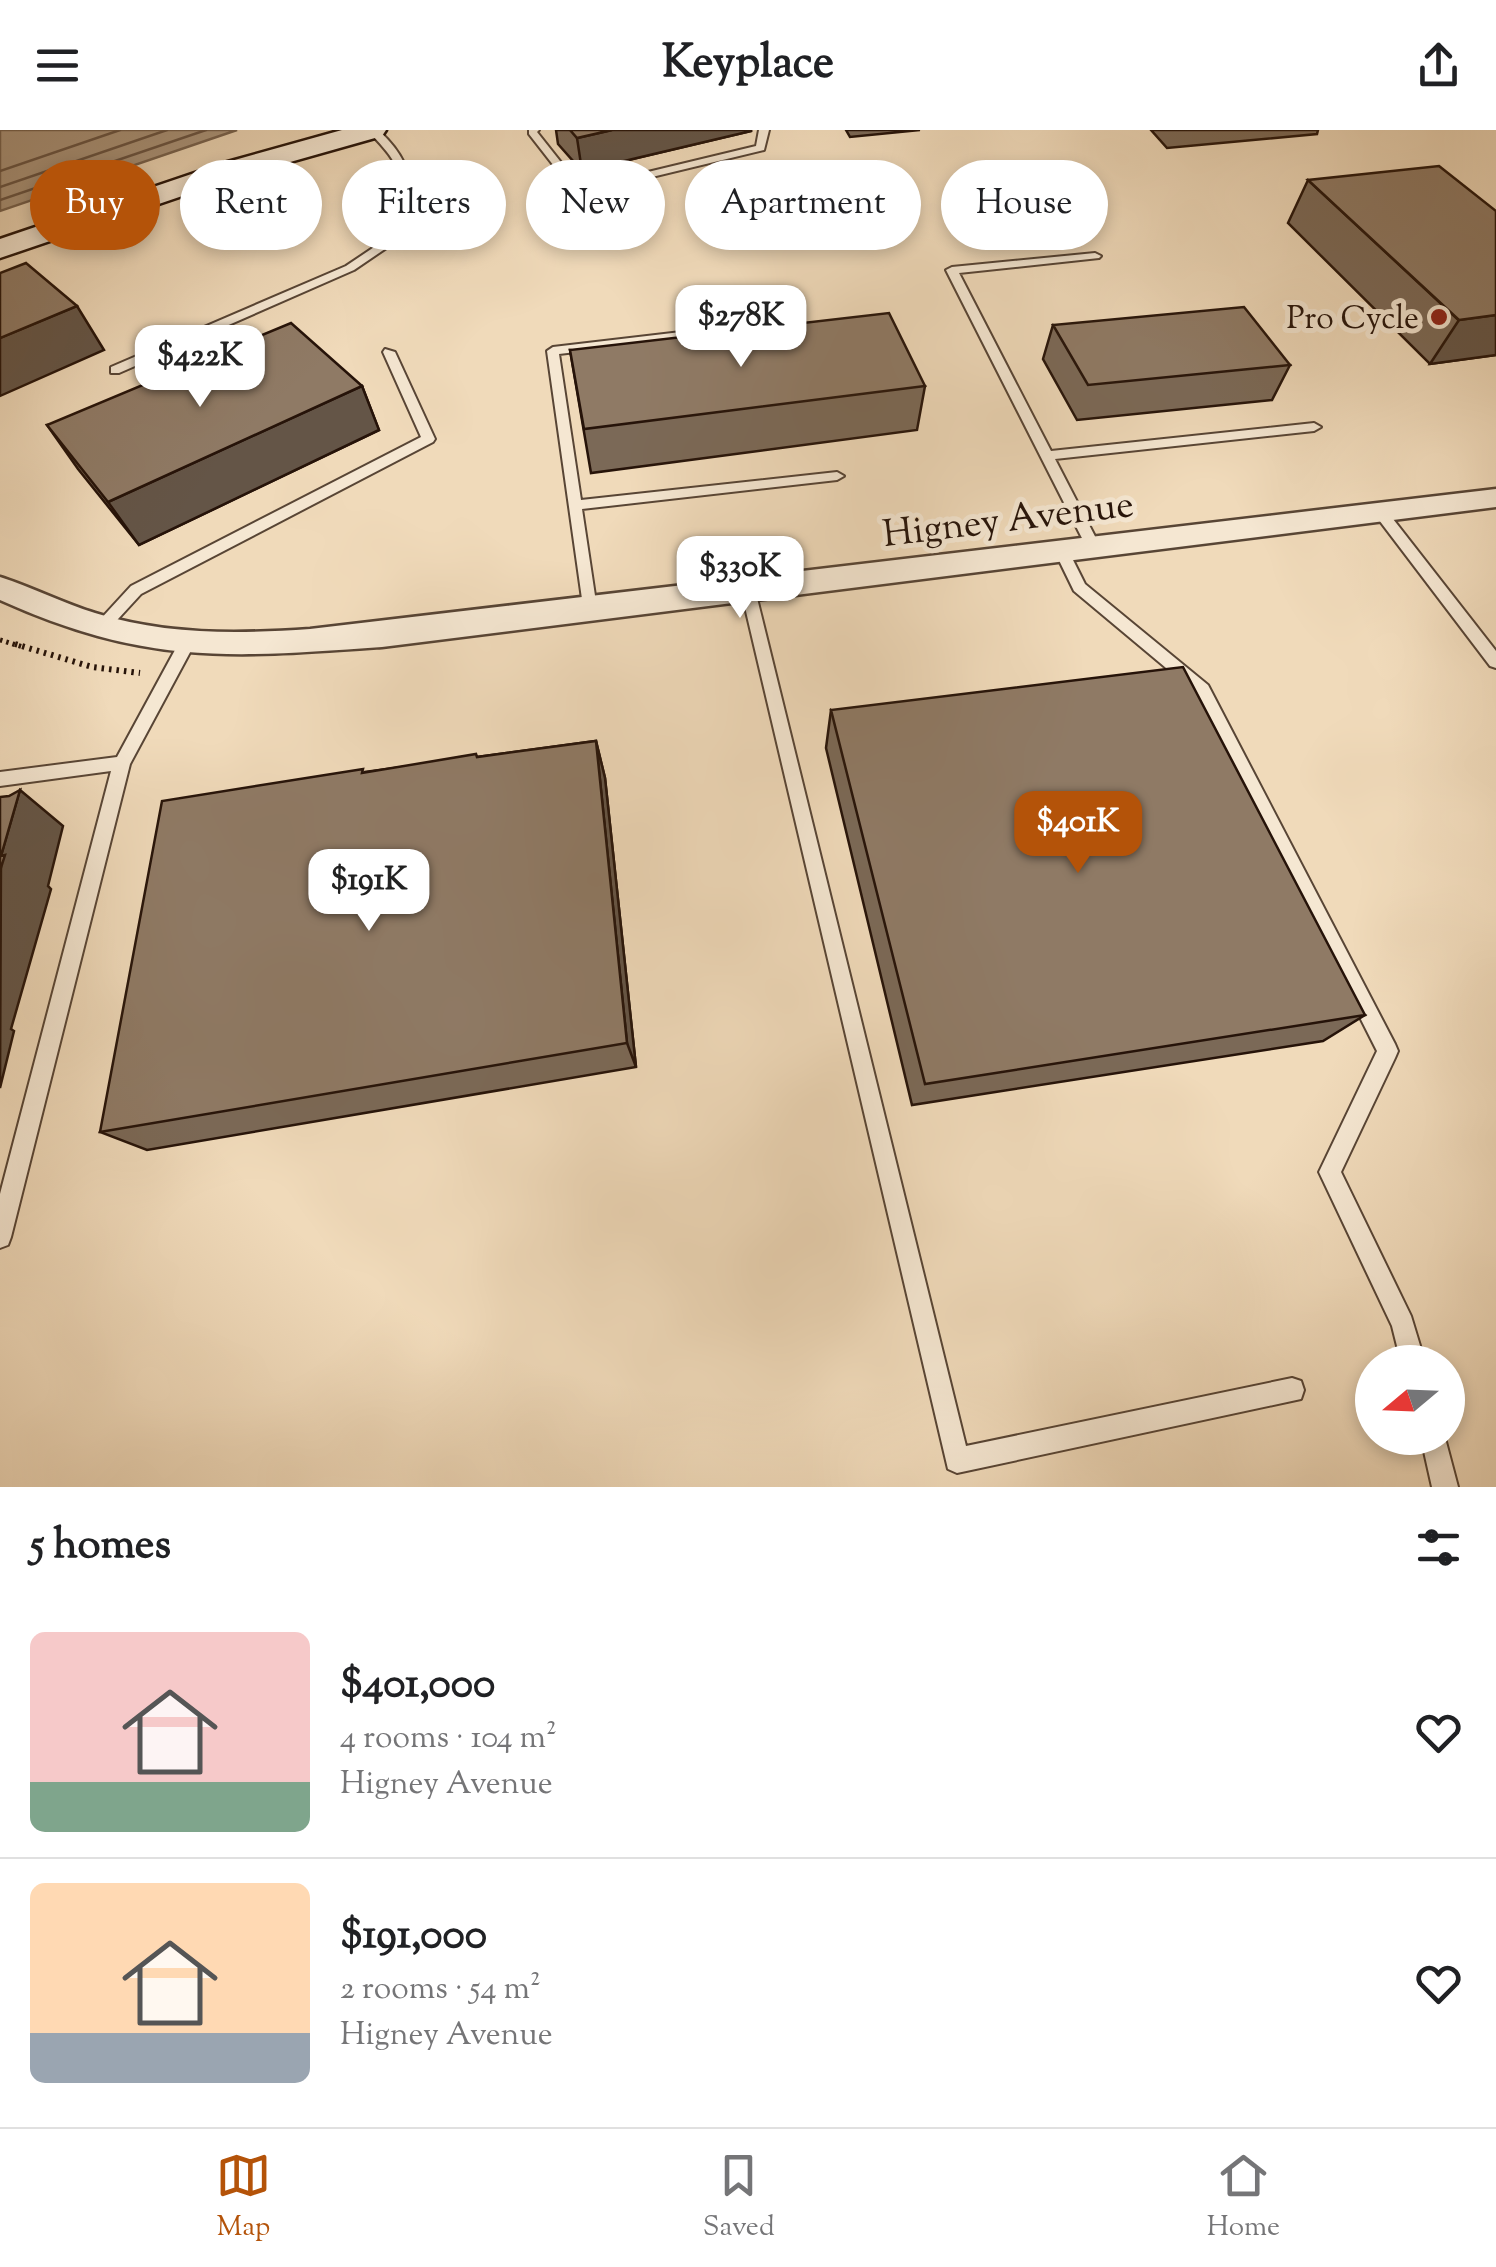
<!DOCTYPE html>
<meta charset="utf-8">
<style>
body{margin:0;font-family:"Sorts Mill Goudy",serif;background:#f6f6f6;color:#202124;height:100vh;display:flex;flex-direction:column;font-size:38px;white-space:nowrap}
*{box-sizing:border-box;margin:0}
p{font-size:32px;color:#757577}
.icon{flex:none;width:55px;height:55px;fill:none;stroke:currentColor;stroke-width:2;stroke-linecap:round;stroke-linejoin:round}
.map{position:relative;height:1357px;overflow:hidden}
.panel{display:flex;flex-direction:column;background:#fff;flex:1}
.panel>*{flex:none}
.guide{position:absolute;left:30px;top:30px;width:1438px;height:90px;display:flex;gap:20px}
.needle{width:65px;rotate:251deg}
.buttons{position:absolute;left:1355px;top:1215px;display:grid;gap:20px}
.buttons a{display:grid;place-items:center;width:110px;height:110px;border-radius:50%;background:#fff;box-shadow:0 5px 15px #0003;font-size:50px}
.price{position:absolute;translate:-50% -85px;padding:0 22px;border-radius:20px;background:#fff;color:#222;font-size:32px;line-height:65px;filter:drop-shadow(0 2px 5px #0008)}
.price::after{content:'';position:absolute;left:50%;top:60px;width:30px;height:22px;margin-left:-15px;background:inherit;clip-path:polygon(0 0,100% 0,50% 100%)}
.price.selected{background:#b45309;color:#fff}
ul{padding:0;list-style:none}
li{display:flex;align-items:center;gap:30px;height:250px;padding:0 30px}
li+li{border-top:2px solid #e0e0e0}
li span{display:grid;place-items:center;flex:none;width:280px;height:200px;border-radius:15px;color:#555}
li>.icon{margin-inline-start:auto}
span .icon{width:120px;height:120px;fill:#fffc;stroke-width:1}
li b{font-size:42px}
h2{display:flex;justify-content:space-between;align-items:center;height:120px;padding:0 30px;font-size:42px}
.chip{padding:0 35px;border-radius:45px;background:#fff;box-shadow:0 5px 15px #0003;font-size:35px;line-height:90px}
.chip.selected{background:#b45309;color:#fff}
header{display:flex;justify-content:space-between;align-items:center;height:130px;padding:0 30px;background:#fff;font-size:45px;font-weight:800}
.menu{display:flex;justify-content:space-around;align-items:center;height:140px;border-top:2px solid #e0e0e0;background:#fff;font-size:28px;color:#757577}
.menu a{display:grid;justify-items:center;gap:5px}
.menu .selected{color:#b45309}
.map>svg:first-child{display:block}
.water{fill:#ab967e;stroke:#76624f;stroke-width:2.5}
.lines{fill:none;stroke-linecap:round;stroke-linejoin:round}
.shore{stroke:#685444;stroke-width:2.5}
.lane-casing{stroke:#584535;stroke-width:4}
.street-casing{stroke:#584535;stroke-width:5}
.secondary-casing{stroke:#261309;stroke-width:5}
.path-far1{stroke:#261309;stroke-width:5;stroke-dasharray:2.5 4;stroke-linecap:butt}
.path{stroke:#261309;stroke-width:6;stroke-dasharray:2.5 5;stroke-linecap:butt}
.lane{fill:#f5e7d2;fill-rule:evenodd}
.street{fill:#f5e7d2;fill-rule:evenodd}
.secondary{fill:#f5e7d2;fill-rule:evenodd}
.wall{fill:#7b6957;stroke:#261309;stroke-width:2.5}
.shaded-wall{fill:#645547;stroke:#261309;stroke-width:2.5}
.building{fill:#8f7a65;stroke:#261309;stroke-width:2.5}
.poi-dot{fill:#8f2418;stroke:#f5e7d2;stroke-width:4}
.labels{text-anchor:middle;stroke-width:10;stroke-linejoin:round;paint-order:stroke}
.far-poi-label{font-size:32px;fill:#261309;stroke:#f5e7d2;text-anchor:end}
.street-label{font-size:38px;fill:#261309;stroke:#f5e7d2}
</style>
<header><svg class="icon" aria-label="menu" viewBox="0 0 24 24"><path d="M4 6h16M4 12h16M4 18h16"/></svg>Keyplace<svg class="icon" aria-label="share" viewBox="0 0 24 24"><path d="M12 15V3M7 8l5-5 5 5M5 13v7h14v-7"/></svg></header>
<div class="map">
<svg width="1496" height="1357" viewBox="0 0 1496 1357">
<rect width="100%" height="100%" fill="#f0daba"/>
<filter id="stains"><feTurbulence type="fractalNoise" baseFrequency=".002" numOctaves="4"/><feColorMatrix values="0 0 0 0 .2 0 0 0 0 .09 0 0 0 0 .02 0 0 0 .5 -.17"/></filter>
<radialGradient id="worn" r=".72"><stop offset=".6" stop-color="#630" stop-opacity="0"/><stop offset="1" stop-color="#630" stop-opacity=".3"/></radialGradient>
<!-- water -->
<path class="water" d="M0,0H237L0,81Z"/>
<g class="lines">
<!-- shore -->
<path class="shore" d="M0,41L120,0
M0,57L167,0
M0,70L206,0"/>
<defs>
<path id="lane" d="M367,0H378C410,28 420,63 407,104L354,140L119,243H111V237L346,136L398,101C406,49 404,37 367,0Z
M529,0H539L537,2L575,50L598,54L756,16L759,0H769L764,20L598,60L568,54L529,4Z
M1095,123L1101,126L1099,128L959,143L1051,321L1314,293L1321,297L1314,301L1055,329L1101,418L1094,423L1087,418L946,140L952,137Z
M766,192L772,196L770,199L559,224L581,370L837,342L844,346L837,350L582,379L597,479L594,483H584L547,221L553,217Z
M385,219L395,222L435,309L433,312L141,464L107,501H97L94,497L97,493L131,456L421,307L383,222Z
M1381,378L1386,380L1496,521V538L1490,536L1376,386V380Z
M1062,417L1067,418L1085,454L1208,555L1395,914L1398,921L1395,928L1341,1042L1411,1186L1425,1232H1401L1392,1196L1319,1042L1377,921L1196,563L1074,461L1055,422Z
M748,455L755,460L966,1316L1292,1248L1301,1251L1304,1260L1301,1269L957,1343L948,1339L741,460Z
M187,507L195,513L130,634L11,1107L8,1115L0,1118V1064L111,641L0,656V642L117,627L181,509Z
M1421,1308H1445L1458,1357H1432Z"/>
<path id="street" d="M1496,359V377L382,517C229,528 144,535 0,470V447C32,457 62,473 95,483C165,505 237,504 310,499Z"/>
<path id="secondary" d="M342,0H386L382,6L244,45L0,128V109L224,33Z"/>
</defs>
<!-- lane casing -->
<use href="#lane" class="lane-casing"/>
<!-- street casing -->
<use href="#street" class="street-casing"/>
<!-- secondary casing -->
<use href="#secondary" class="secondary-casing"/>
<!-- path-far1 -->
<path class="path-far1" d="M0,510L23,517"/>
<!-- path -->
<path class="path" d="M15,514L92,537L140,543"/>
<!-- lane -->
<use href="#lane" class="lane"/>
<!-- street -->
<use href="#street" class="street"/>
<!-- secondary -->
<use href="#secondary" class="secondary"/>
</g>
<!-- wall -->
<path class="wall" d="M556,0H751V1L582,41L558,14Z
M846,0H920L850,7Z
M1151,0H1318L1317,4L1167,18Z
M1308,50L1496,225L1430,234L1288,93Z
M1053,195L1290,235L1272,270L1077,290L1043,229Z
M570,220L925,256L917,300L591,343Z
M362,256L379,300L139,415L78,339L47,295Z
M831,580L1365,885L1323,911L912,975L826,618Z
M596,611L605,648L636,937L147,1020L100,1002L365,642Z"/>
<!-- shaded-wall -->
<path class="shaded-wall" d="M612,0H751V1L582,41L577,8Z
M77,176L104,220L0,266V208Z
M1496,185V225L1430,234L1459,190Z
M362,256L379,300L139,415L108,372Z
M596,611L605,648L636,937L627,913Z
M20,660L63,696L48,756L51,759L11,899L14,901L0,958L1,726Z"/>
<!-- building -->
<path class="building" d="M570,0H612L577,8Z
M1439,36L1496,81V185L1459,190L1308,50Z
M26,133L77,176L0,208V143Z
M1244,177L1290,235L1088,255L1053,195Z
M889,183L925,256L584,299L570,220Z
M291,193L362,256L108,372L47,295Z
M1183,537L1365,885L925,954L831,580Z
M596,611L627,913L100,1002L162,671L363,639L362,643L476,624L477,627Z
M20,660L1,726L5,725L0,741V667L9,666Z"/>
<!-- markers -->
<circle class="poi-dot" cx="1439" cy="187" r="10"/>
<g class="labels">
<!-- far-poi labels -->
<g class="far-poi-label">
<text x="1419" y="198">Pro Cycle</text>
</g>
<!-- street labels -->
<g class="street-label">
<text transform="translate(1008 388) rotate(-7)" y="13">Higney Avenue</text>
</g>
</g>
<rect width="100%" height="100%" filter="url(#stains)"/>
<rect width="100%" height="100%" fill="url(#worn)"/>
</svg>
<div class="buttons">
<a><svg class="needle" viewBox="-14 -14 28 28"><path d="M0-13l5 13h-10z" fill="#e53935"/><path d="M0 13l5-13h-10z" fill="#757577"/></svg></a>
</div>
<b class="price" style="left:741px;top:240px">$278K</b>
<b class="price" style="left:200px;top:280px">$422K</b>
<b class="price" style="left:740px;top:491px">$330K</b>
<b class="price selected" style="left:1078px;top:746px">$401K</b>
<b class="price" style="left:369px;top:804px">$191K</b>
<div class="guide">
<a class="chip selected">Buy</a>
<a class="chip">Rent</a>
<a class="chip">Filters</a>
<a class="chip">New</a>
<a class="chip">Apartment</a>
<a class="chip">House</a>
</div>
</div>
<section class="panel">
<h2>5 homes<svg class="icon" aria-label="filters" viewBox="0 0 24 24"><path d="M4 7h16M4 17h16"/><circle cx="9" cy="7" r="2"/><circle cx="15" cy="17" r="2"/></svg></h2>
<ul>
<li><span style="background:linear-gradient(#f6c9c9 75%,#7fa58c 0)"><svg class="icon" aria-label="home" viewBox="0 0 24 24"><path d="M3 11l9-7 9 7M6 9v11h12V9"/></svg></span><div><b>$401,000</b><p>4 rooms · 104 m²</p><p>Higney Avenue</p></div><svg class="icon" aria-label="heart" viewBox="0 0 24 24"><path d="M12 20l-8-8c-3-5 5-10 8-4 3-6 11-1 8 4z"/></svg></li>
<li><span style="background:linear-gradient(#ffd9b3 75%,#9aa5b1 0)"><svg class="icon" aria-label="home" viewBox="0 0 24 24"><path d="M3 11l9-7 9 7M6 9v11h12V9"/></svg></span><div><b>$191,000</b><p>2 rooms · 54 m²</p><p>Higney Avenue</p></div><svg class="icon" aria-label="heart" viewBox="0 0 24 24"><path d="M12 20l-8-8c-3-5 5-10 8-4 3-6 11-1 8 4z"/></svg></li>
</ul>
</section>
<nav class="menu">
<a class="selected"><svg class="icon" aria-label="map" viewBox="0 0 24 24"><path d="M3 6l6-2 6 2 6-2v14l-6 2-6-2-6 2zM9 4v14M15 6v14"/></svg>Map</a>
<a><svg class="icon" aria-label="saved" viewBox="0 0 24 24"><path d="M7 4h10v16l-5-4-5 4z"/></svg>Saved</a>
<a><svg class="icon" aria-label="home" viewBox="0 0 24 24"><path d="M3 11l9-7 9 7M6 9v11h12V9"/></svg>Home</a>
</nav>
